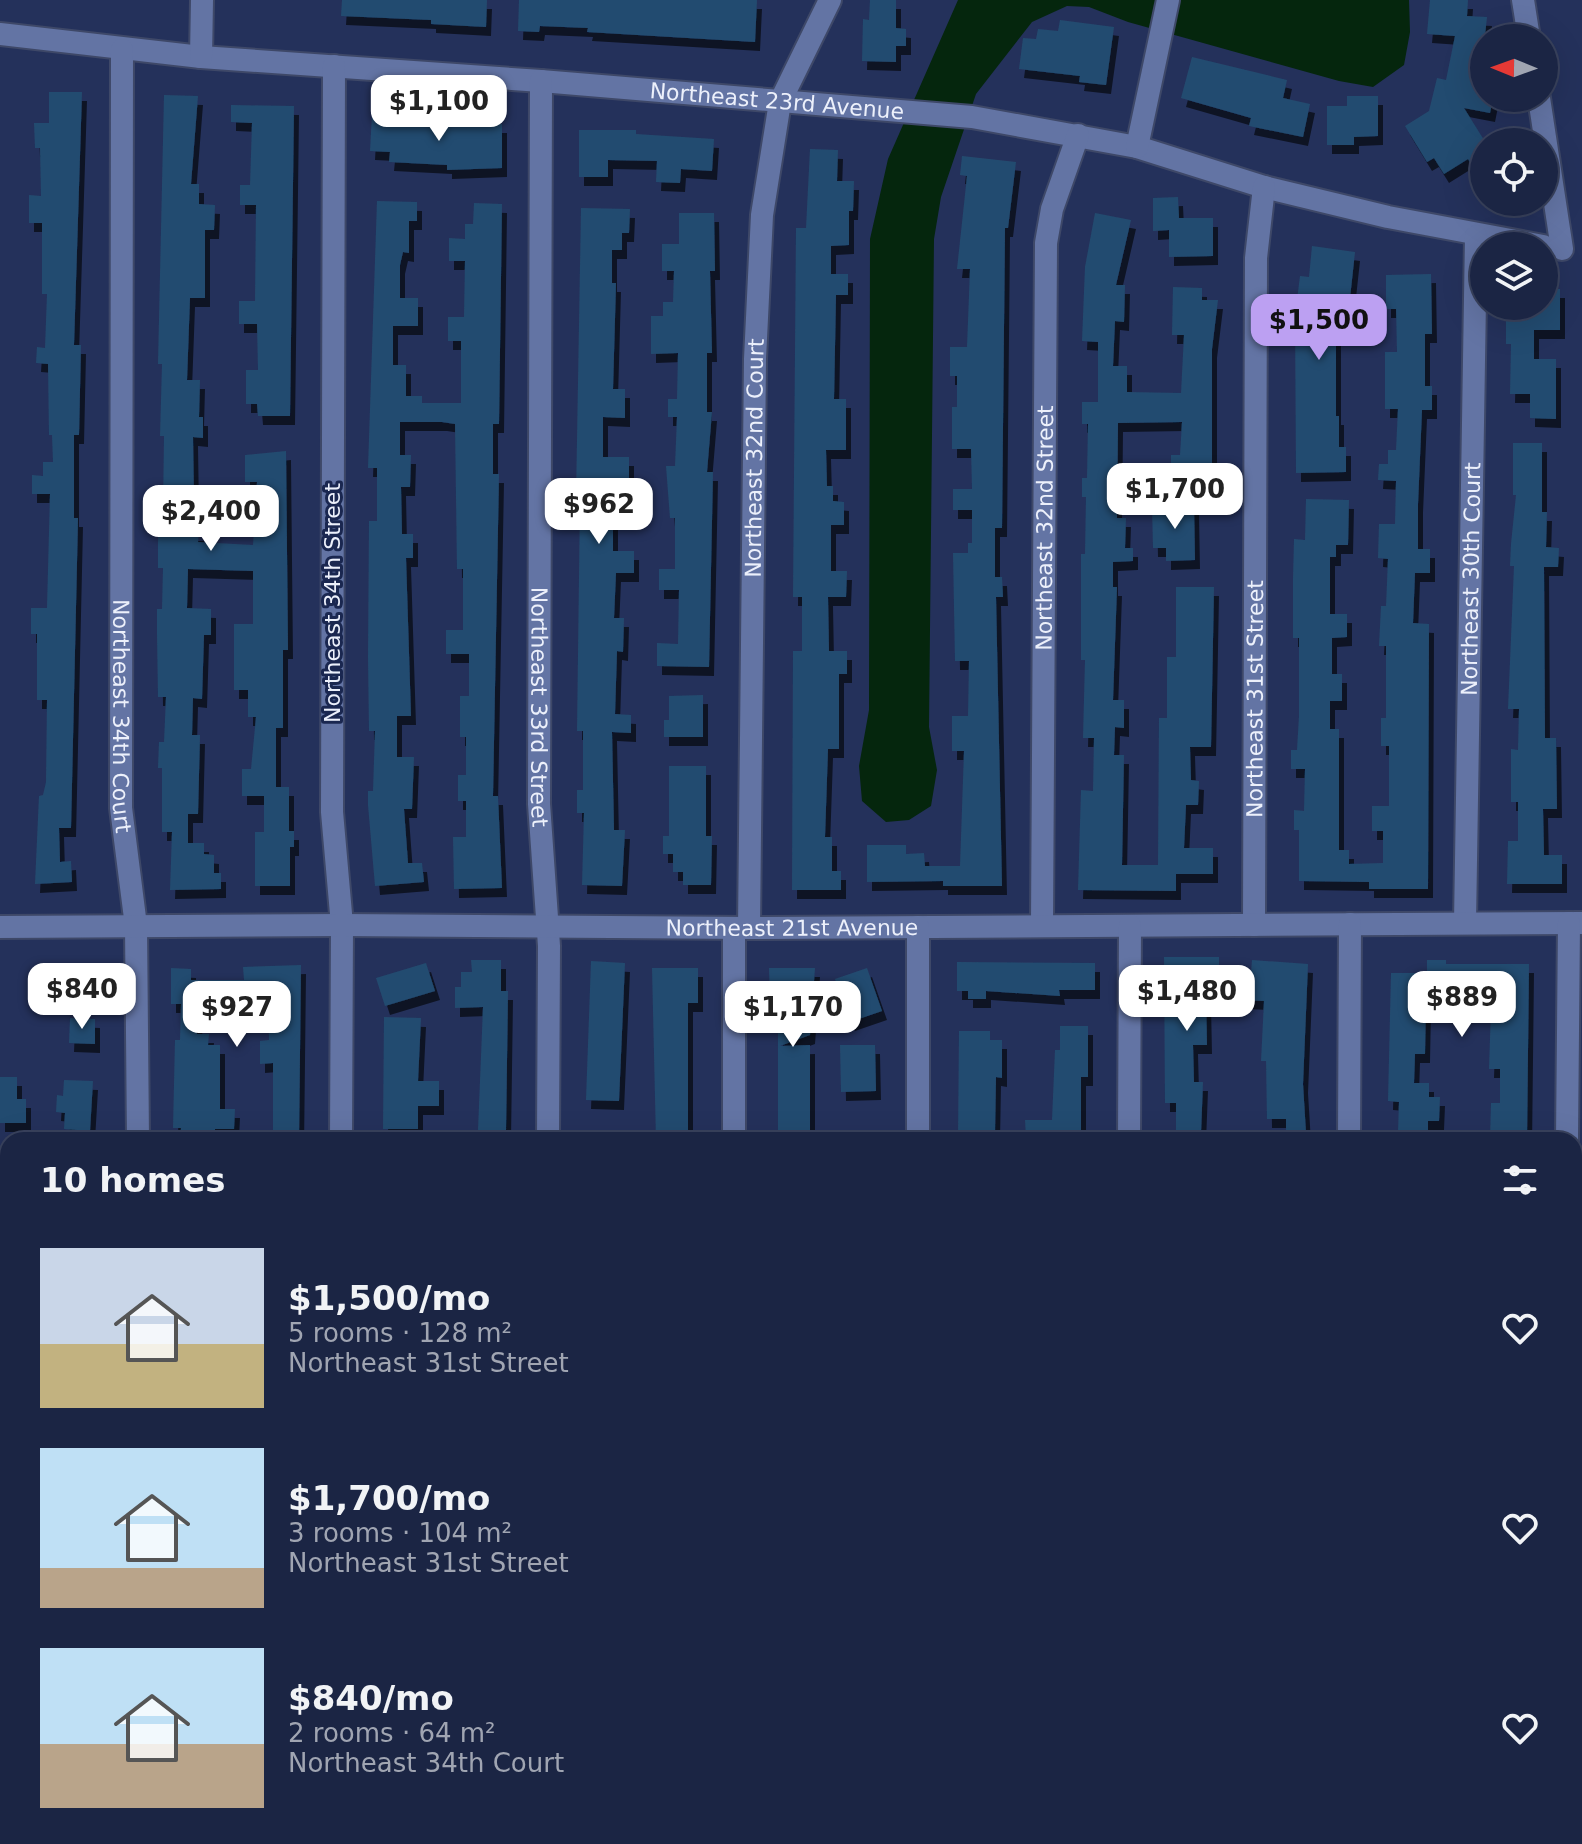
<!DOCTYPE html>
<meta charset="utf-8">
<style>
body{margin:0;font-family:"DejaVu Sans",sans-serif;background:#242d4b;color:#f1f3f6;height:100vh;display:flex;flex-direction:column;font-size:30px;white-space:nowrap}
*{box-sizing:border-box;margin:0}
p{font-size:26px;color:#a0a5b2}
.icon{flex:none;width:44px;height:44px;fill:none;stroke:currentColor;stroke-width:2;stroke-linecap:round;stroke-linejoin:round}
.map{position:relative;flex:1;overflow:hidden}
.details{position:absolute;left:0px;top:1132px;width:1582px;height:712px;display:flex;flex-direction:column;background:#1b2544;border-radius:24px 24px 0 0;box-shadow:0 8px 32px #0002,0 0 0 2px #39425d}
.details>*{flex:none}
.needle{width:52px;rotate:271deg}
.controls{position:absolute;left:1470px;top:24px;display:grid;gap:16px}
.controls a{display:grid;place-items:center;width:88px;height:88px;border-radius:50%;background:#1b2544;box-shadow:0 8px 32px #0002,0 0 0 2px #39425d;font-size:40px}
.price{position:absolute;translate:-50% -68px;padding:0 18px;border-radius:16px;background:#fff;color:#222;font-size:26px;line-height:52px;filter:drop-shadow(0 2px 4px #0008)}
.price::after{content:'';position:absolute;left:50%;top:48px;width:24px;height:18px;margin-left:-12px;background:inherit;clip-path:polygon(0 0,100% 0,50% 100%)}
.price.active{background:#bca0f2;color:#111}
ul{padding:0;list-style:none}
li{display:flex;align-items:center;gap:24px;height:200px;padding:0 40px}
li span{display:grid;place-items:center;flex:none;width:224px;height:160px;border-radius:0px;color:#555}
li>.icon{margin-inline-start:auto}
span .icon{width:96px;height:96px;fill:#fffc;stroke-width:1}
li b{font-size:34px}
h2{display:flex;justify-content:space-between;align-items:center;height:96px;padding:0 40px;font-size:34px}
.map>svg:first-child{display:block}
.built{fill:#2d3d6c}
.water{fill:#05260d}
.building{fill:#234b6f;filter:url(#shadow)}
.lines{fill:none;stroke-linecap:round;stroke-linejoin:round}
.minor-casing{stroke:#3e4868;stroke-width:26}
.major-casing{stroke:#3e4868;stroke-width:28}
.minor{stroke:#6374a4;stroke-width:22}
.major{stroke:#af84c6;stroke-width:24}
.labels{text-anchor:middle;stroke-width:6;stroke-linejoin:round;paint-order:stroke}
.street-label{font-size:22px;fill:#ecf0fb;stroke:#1a2750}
</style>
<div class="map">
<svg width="1582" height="1844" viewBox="0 0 1582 1844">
<defs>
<filter id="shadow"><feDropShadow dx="5" dy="9" stdDeviation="0" flood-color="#0009"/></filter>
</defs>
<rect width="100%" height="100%" fill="#24315b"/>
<!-- built -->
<path class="built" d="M0,1728L8,1729V1836H491V1844H0Z"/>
<!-- water -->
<path class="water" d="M958,0H1409L1410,32L1404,65L1373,87L1339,81L1128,22L1089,7L1067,6L1032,22L976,94L941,197L934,239L929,727L937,770L931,806L909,820L886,822L862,801L859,766L869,710L870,239L888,159Z"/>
<!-- building -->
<path class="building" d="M342,0H487L486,27L431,24V20L341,16Z
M519,0H757L755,42L587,32L588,28L540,26L539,32L518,31Z
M870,0H896V28L906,29V46H896V62L862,61L863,19L869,20Z
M1430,0H1468L1467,16L1487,17L1479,89L1484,90V98H1493L1490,113L1464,108L1484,140V160L1473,167L1468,159L1444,174L1434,158L1427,162L1405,126L1429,111L1437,78L1446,80L1455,36L1427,34Z
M1060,20L1114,27L1106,85L1079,82L1080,76L1019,69L1023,38L1036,39L1038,29L1058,31Z
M1192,57L1287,80L1283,98L1310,104L1303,137L1249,126L1251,118L1181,98Z
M49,92H82L74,345H81L79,435H74V518H78L71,828H59L60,862L71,861L72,882L35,884L39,796L43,795L46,782L47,700H37V634H31V608H47L50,494H32V475L43,476V462H53L52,435H49L48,364L36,363L37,347L45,348L47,294H42V223H29V195L41,196L40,148H35L34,123H49Z
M164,95L198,96L191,184H199V204L215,205L214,230H205V298H190L187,380H200L199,417H203V438L193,437L194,501H190V532H199L198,542L253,545L257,482H245V455L286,451L288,650H283V728H276V787H289V831H294V847H290V886H255V832H264V796H242V769H251L256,717H248V690H234V624H253V571L188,569L187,608L211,609V635H204L202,699L193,698L192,735H200L198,814H188V843H204V854L214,855V873H221V889L170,890L172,832H162V768H158L159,742H164L166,697H158L157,634V609H162L163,568H158V542L159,511H163L164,436H160L162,364H158Z
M1347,96H1378V136L1354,137V145H1327V106H1347Z
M231,105L294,106L290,416H258L257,404H246V370H258L257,324H239V301H255L256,205H240V185H250L252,123L231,122Z
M372,114L398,115L397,122L446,125V119H470V124H502V168L447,170V165L389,162L390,152L370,151Z
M579,130H636V134L714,139L712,171L681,169L680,183L656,182L657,161L608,160V177H579Z
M810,149L838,150L837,181H854L853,211H849V245L831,246V274H848V295H836L834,399H846V450H826L827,486H833V501L844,502V525H831V571H847L846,597H828L829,651H847V674H839V749H828L825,837H832V871H841V890H792L793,651H802V597H793L796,228H806Z
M962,156L1016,162L1008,228H1005L1002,528H995V577H1002L1003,597H996L1002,886H943V881L867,882V845H906V854L924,853L925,866H960L964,751H952V716H968L969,661H955L953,553H968V543H972V510H953V489H972L971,449H952V407H957V376H950V347H967L970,269H957L967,176L960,175Z
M1178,197L1179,218H1213V256L1169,257V230L1153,231V198Z
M377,201L417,202V221H409V253L403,252L400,265V298H418V326H393V365H406V396H422V403H461V341H448V317H464L465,261H449V238L465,239V224H473L474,203L502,204L499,424H493V474H499L493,796H498L502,888L454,889L453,837H466V801H458V775H466V737H460V696H469V654H446V630H463V569H457L455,424L442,422H400V455H411L410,487H401L402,534H413V558H406L411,716H397V757H414L412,809H404L408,863H422L424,882L375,886L368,805V791H373L375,731H369L368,657L369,521H377V468H368Z
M581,208L630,209L629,233H622V250H612V283H616L613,389H625V418L603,417V457H629V488H602V519H613V551H634V573H616L614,618H624L623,652L617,651L615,714L631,715V733L612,732L614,830H625L622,886L582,885L584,813H577V790H583V731H577L580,499L576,498Z
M679,213H714L715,271H710L712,353H707V412H712L707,472H713L709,667L657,666V643L678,644L679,590H659V569H675V518H670L666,466H675L677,417H668V399H677L678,353L651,354V316H663V302H673L674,271H662V244H679Z
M1095,213L1131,220L1116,285H1125L1124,322L1115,321L1113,366H1127V392L1181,393L1184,335H1172L1173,287L1202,288V300H1218L1212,349V495L1188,494L1189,476L1171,475V455H1180L1182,422L1118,423L1117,518H1126L1125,548H1133V561L1113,562V587H1117L1113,700H1124V728L1115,727L1114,755H1124L1122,865H1158L1159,718H1167V657H1176V587H1214L1211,747H1190L1191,780L1199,781L1198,805H1186L1184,848H1213V874H1176V891L1078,890L1081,790L1093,791L1094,738H1083L1085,660H1081V554H1085L1086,497H1082V478H1087L1088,424H1082V402H1098V342L1082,341L1085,267Z
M1312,246L1355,252L1350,298L1335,297L1331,331H1336V416H1339V447H1346V472L1296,473L1295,316L1300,276L1309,277Z
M1431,274L1432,334H1425V386H1432V410H1422L1418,504V549H1430V573H1415L1413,623L1429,624L1428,889H1369V882L1299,881V830H1294V810L1304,811L1305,769H1291V750H1297L1299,716V638H1293V579L1294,539L1305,540L1306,499L1349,500L1348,545H1336V557H1330V614H1347V637L1332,638V674H1342V701H1330V729H1339V850H1349V864L1383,863V831H1372V806H1389V746H1381V718H1386V646H1379L1381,606H1386L1388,559L1378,558L1379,524H1395L1396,481L1378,480L1379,464H1388V450H1396L1398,409H1385V352H1397L1396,309H1386V275Z
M1544,289H1560V330H1534V359H1556V419L1530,418V394H1510L1511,344H1506V306H1544Z
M1513,443H1542V512H1547L1546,547L1559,548L1558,567H1544L1545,738H1556L1557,809H1543L1544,855H1562V884H1507L1508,841H1518V802H1511V749L1518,750L1519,709H1508L1514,566H1510L1511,544L1516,495H1513Z
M1194,505L1195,560L1166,561V548H1153L1152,506Z
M703,695V737H664V720H669V696Z
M669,766H706V836H712L711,885H683V872H673V854H663V836H669Z
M1164,957H1219V995H1206L1207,1045H1193L1194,1082H1203L1201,1133L1176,1132V1103H1165Z
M471,960H501V991H508L506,1131L478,1130L483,1007L455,1008V987H461V972H472Z
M1252,960L1308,964L1303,1084L1306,1133H1286V1119H1267L1266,1061H1261L1264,1001L1242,1000L1243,984L1250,985Z
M1427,960H1446V964H1529L1527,1140L1490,1139L1491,1103H1500V1069H1489L1491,1008H1459V999L1426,1000L1425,1054H1415L1414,1083H1429V1097H1440L1439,1121H1428V1133L1398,1132L1399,1102L1388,1101L1391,973H1427Z
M591,961L625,963L619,1101L586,1100Z
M957,962L1095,963V990H1059L1060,996L986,991V999H968V991H957Z
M426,963L435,991L385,1006L376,978Z
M301,965L299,1140H273V1063L260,1064V1041L269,1040L268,1004H198L197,1034H209L208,1045H220V1109H235L234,1129H215V1140H180L181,1128H173L175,1040H180L181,1004H171V968L191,969V980H244L243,967Z
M44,966H70V1001H44Z
M652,968H698V1003H688V1140H656Z
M769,968H815L810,1035L780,1046L810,1045V1140H778V1003H770Z
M867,968L882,1011L850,1022L835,979Z
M384,1017L421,1018L418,1081H439V1106H418V1129H383Z
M70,1018L95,1019V1044L69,1043Z
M1060,1026H1088V1077H1081V1138H1026L1025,1120H1052L1055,1050H1060Z
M959,1031H990V1040H1002V1078L996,1077L995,1132H984L985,1140H958Z
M840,1045H875L876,1091L841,1092Z
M0,1077H17V1099H26V1123H0Z
M64,1080L93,1081L90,1131L64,1129L65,1113L56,1112L57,1095L63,1096Z"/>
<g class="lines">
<defs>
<g id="minor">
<path d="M1523,0L1529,38"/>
<path id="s1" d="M0,34L201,57L541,81L972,117L1137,147L1264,187L1388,217L1543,246"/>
<path id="s2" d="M122,50L121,808L136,926L138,1140"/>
<path d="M201,57L202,0"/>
<path d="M334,66L332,812L342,925L341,1140"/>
<path id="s3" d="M541,81L539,804L549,946L548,1140"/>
<path d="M1539,98L1562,249"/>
<path d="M1137,147L1168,0"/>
<path id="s4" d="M1465,923L1476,236"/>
<path id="s5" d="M1254,925L1256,258L1264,187"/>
<path id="s6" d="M1042,926L1046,243L1052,209L1078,135"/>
<path id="s7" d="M0,927L342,925L749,928L1582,923"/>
<path d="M734,928V1140"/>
<path id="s8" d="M749,928L755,359L762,215L780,102L830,0"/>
<path d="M918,1140V927"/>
<path d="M1129,1140L1130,926"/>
<path d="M1349,1140L1350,924"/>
<path d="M1567,1140L1569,923"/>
<path d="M512,1844L513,1836"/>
</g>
<path id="major" d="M0,1638L8,1640
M0,1690L8,1691
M1046,1836L1101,1844
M1361,1836L1416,1844"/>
</defs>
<!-- minor casing -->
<use href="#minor" class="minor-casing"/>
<!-- major casing -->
<use href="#major" class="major-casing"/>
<!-- minor -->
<use href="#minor" class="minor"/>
<!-- major -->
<use href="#major" class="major"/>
</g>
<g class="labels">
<!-- street labels -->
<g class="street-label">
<text dy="8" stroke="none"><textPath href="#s1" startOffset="780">Northeast 23rd Avenue</textPath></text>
<text dy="8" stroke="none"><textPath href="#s8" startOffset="470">Northeast 32nd Court</textPath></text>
<text dy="8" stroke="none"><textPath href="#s6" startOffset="398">Northeast 32nd Street</textPath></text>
<text dy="8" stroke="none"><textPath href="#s4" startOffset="344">Northeast 30th Court</textPath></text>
<text transform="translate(332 603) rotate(-90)" y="8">Northeast 34th Street</text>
<text dy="8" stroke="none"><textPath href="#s5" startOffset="226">Northeast 31st Street</textPath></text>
<text dy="8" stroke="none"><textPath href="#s3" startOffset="626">Northeast 33rd Street</textPath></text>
<text dy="8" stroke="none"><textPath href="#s2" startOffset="666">Northeast 34th Court</textPath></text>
<text dy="8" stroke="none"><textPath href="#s7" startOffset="792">Northeast 21st Avenue</textPath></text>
</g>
</g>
</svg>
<div class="controls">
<a><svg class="needle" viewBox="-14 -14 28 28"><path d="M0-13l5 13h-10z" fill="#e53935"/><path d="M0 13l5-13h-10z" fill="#a0a5b2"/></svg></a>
<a><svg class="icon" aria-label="locate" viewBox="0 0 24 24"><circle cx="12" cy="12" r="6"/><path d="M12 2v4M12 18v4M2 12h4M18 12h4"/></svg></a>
<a><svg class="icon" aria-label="layers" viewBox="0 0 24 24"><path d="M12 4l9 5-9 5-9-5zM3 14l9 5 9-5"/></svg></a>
</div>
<b class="price" style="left:439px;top:143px">$1,100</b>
<b class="price active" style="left:1319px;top:362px">$1,500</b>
<b class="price" style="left:1175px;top:531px">$1,700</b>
<b class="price" style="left:599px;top:546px">$962</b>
<b class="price" style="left:211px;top:553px">$2,400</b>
<b class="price" style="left:82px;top:1031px">$840</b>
<b class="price" style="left:1187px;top:1033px">$1,480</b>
<b class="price" style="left:1462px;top:1039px">$889</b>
<b class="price" style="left:237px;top:1049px">$927</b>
<b class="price" style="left:793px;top:1049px">$1,170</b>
<section class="details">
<h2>10 homes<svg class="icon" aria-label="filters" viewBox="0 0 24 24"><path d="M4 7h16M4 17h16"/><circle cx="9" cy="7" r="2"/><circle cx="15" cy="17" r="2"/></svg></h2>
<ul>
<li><span style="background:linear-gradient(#c9d6e8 60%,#c2b280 0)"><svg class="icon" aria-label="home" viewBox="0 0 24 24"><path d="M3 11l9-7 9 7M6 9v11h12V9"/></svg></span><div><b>$1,500/mo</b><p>5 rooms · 128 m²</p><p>Northeast 31st Street</p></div><svg class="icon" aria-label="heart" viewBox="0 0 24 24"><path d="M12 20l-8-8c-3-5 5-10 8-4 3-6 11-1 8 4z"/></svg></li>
<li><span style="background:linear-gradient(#bfe0f5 75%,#b9a48a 0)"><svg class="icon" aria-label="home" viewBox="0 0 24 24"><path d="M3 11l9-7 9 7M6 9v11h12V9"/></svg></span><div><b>$1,700/mo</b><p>3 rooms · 104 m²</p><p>Northeast 31st Street</p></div><svg class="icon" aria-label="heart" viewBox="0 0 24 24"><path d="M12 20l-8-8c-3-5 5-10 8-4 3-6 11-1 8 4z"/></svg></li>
<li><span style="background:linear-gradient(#bfe0f5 60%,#b9a48a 0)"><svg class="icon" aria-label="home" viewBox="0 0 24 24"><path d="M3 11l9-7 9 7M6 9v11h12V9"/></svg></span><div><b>$840/mo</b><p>2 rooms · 64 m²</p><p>Northeast 34th Court</p></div><svg class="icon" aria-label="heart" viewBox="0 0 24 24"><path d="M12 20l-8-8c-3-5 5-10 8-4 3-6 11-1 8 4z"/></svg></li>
</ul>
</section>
</div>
